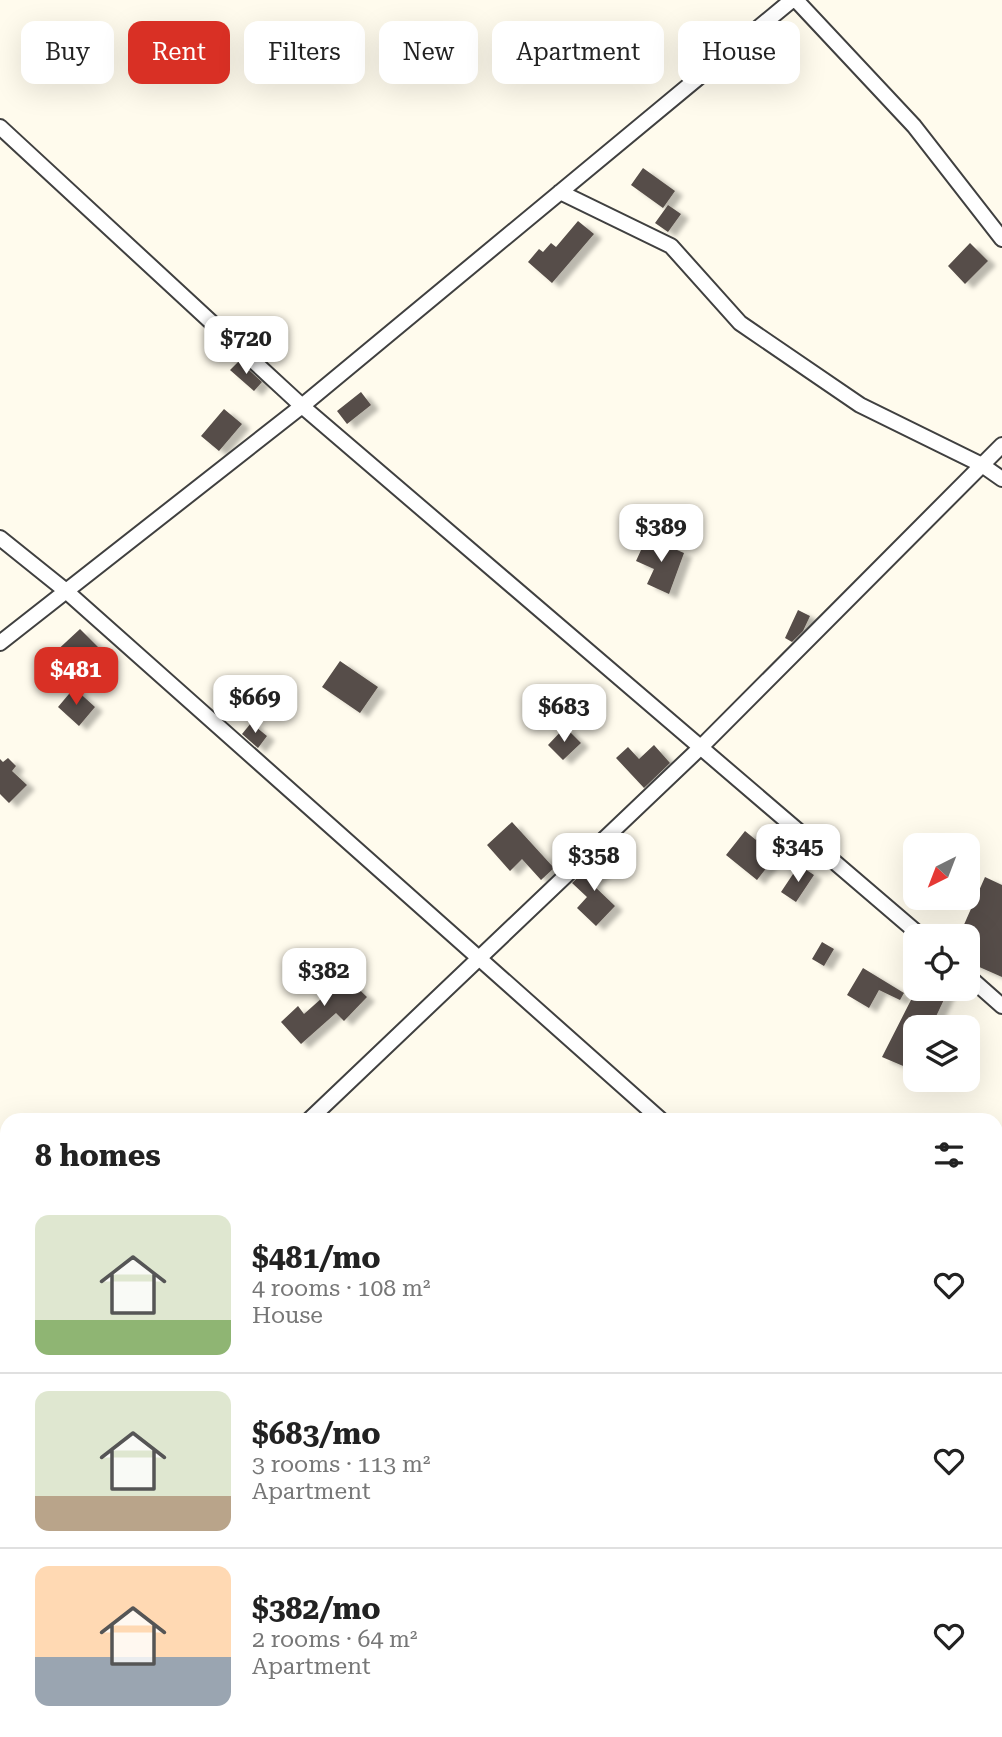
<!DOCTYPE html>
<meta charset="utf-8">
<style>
body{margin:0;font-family:"Roboto Serif",serif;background:#f6f6f6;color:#222;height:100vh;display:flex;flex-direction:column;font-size:26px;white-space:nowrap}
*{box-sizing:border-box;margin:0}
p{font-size:23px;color:#767676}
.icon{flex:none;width:38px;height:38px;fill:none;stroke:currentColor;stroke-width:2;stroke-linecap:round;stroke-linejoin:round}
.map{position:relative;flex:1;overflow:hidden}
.panel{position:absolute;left:0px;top:1113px;width:1003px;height:625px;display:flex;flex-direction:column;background:#fff;border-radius:21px 21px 0 0;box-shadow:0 7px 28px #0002}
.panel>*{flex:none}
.hud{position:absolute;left:21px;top:21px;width:961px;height:63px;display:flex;gap:14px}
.needle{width:46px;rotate:222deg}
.controls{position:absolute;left:903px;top:833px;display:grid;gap:14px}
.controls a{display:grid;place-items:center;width:77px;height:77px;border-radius:14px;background:#fff;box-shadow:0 7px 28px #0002;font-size:35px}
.price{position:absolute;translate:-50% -60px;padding:0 16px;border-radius:14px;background:#fff;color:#222;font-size:23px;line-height:46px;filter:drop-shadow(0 2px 4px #0008)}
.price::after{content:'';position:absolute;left:50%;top:42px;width:21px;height:16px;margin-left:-10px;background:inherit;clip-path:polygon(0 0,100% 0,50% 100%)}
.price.current{background:#d93025;color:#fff}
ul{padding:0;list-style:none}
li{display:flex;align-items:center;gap:21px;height:175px;padding:0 35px}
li+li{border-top:2px solid #e0e0e0}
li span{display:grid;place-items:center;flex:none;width:196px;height:140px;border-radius:14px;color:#555}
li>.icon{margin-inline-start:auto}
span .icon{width:84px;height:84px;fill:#fffc;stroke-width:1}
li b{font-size:30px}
h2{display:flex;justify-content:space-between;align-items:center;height:84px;padding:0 35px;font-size:30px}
.chip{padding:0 24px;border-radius:14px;background:#fff;box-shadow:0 7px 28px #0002;font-size:24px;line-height:63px}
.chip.current{background:#d93025;color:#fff}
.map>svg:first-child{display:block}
.building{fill:#564d48;filter:url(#shadow)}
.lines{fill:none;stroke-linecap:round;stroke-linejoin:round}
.minor-casing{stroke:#404040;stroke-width:18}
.major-casing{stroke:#1e1e1e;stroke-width:21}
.minor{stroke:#fff;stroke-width:14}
.major{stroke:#ffd15d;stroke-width:18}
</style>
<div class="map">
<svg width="1002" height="1737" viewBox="0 0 1002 1737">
<defs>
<filter id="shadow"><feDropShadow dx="8" dy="4.5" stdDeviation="2" flood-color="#0004"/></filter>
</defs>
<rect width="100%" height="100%" fill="#fffbed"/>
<!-- building -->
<path class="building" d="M643,168L675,191L663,208L631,185Z
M668,205L681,214L668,232L655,223Z
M578,221L594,234L552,283L528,262L539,249L543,252L551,243L556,247Z
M970,243L988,261L965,284L948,266Z
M239,361L262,382L254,391L230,370Z
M361,392L371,405L347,424L337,411Z
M224,409L242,424L219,451L201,436Z
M647,537L684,553L669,594L647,584L654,569L636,561Z
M798,610L810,616L803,631L792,642L785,638Z
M80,629L109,658L97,669L91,663L75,679L52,655Z
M340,661L378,687L360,713L322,687Z
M74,688L95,707L79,726L58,707Z
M251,723L267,736L258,748L242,734Z
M565,727L581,743L563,760L548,745Z
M654,745L670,763L644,788L616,758L628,747L639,759Z
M8,758L16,766L12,771L27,785L9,803L0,794V759L3,762Z
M512,822L554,868L541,880L522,859L510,871L487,845Z
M765,829L785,844L757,880L726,855L745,831L756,840Z
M600,856L610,866L591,883L615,906L596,926L577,908L587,897L572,883Z
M799,865L814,875L796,902L781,892Z
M985,877L1002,885V977L968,962V936H959Z
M822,942L834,949L824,966L812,959Z
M863,968L904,993L900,1000L879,990L869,1008L847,995Z
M316,975L332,991L345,976L367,997L344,1021L336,1013L301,1044L281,1022L298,1006L304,1014L322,998L308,984Z
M920,989H949L931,1027H915V1071L882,1057L913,996L916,997Z"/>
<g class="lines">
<defs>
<path id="minor" d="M796,0L914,126L1002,239
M0,127L302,406L921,936
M560,192L671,246L740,323L860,405L982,465L1002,479
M0,538L66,591L661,1120
M0,643L302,406L792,0
M968,976L1002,1006
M309,1120L701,747L1002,445
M0,1413L7,1407
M0,1441L7,1448
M996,1546L1002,1555
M290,1731L296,1737"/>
<path id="major" d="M996,1666L1002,1662
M889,1737L898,1731"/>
</defs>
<!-- minor casing -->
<use href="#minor" class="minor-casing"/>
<!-- major casing -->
<use href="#major" class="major-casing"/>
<!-- minor -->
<use href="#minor" class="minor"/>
<!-- major -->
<use href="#major" class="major"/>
</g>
</svg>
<div class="controls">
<a><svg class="needle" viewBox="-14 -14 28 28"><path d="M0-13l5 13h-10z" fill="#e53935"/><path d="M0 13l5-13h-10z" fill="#767676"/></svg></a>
<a><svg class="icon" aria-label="locate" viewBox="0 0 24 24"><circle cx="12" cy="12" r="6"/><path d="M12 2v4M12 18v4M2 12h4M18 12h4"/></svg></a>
<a><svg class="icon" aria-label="layers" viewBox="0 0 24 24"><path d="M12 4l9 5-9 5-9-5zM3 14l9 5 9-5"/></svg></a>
</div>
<b class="price" style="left:246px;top:376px">$720</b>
<b class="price" style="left:661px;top:564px">$389</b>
<b class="price current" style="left:76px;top:707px">$481</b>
<b class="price" style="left:255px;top:735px">$669</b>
<b class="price" style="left:564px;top:744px">$683</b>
<b class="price" style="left:798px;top:884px">$345</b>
<b class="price" style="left:594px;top:893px">$358</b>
<b class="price" style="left:324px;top:1008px">$382</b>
<div class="hud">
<a class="chip">Buy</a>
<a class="chip current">Rent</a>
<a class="chip">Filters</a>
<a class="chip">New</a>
<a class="chip">Apartment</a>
<a class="chip">House</a>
</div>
<section class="panel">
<h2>8 homes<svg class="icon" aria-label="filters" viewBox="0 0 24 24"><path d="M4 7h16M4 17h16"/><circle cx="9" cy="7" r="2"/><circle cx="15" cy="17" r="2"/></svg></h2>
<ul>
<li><span style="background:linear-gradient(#dfe7d0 75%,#8fb573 0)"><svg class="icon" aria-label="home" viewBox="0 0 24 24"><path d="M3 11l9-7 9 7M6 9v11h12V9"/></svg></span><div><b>$481/mo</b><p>4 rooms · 108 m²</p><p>House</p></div><svg class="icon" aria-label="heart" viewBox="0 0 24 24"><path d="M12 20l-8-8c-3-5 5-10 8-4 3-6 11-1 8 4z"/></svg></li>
<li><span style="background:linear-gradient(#dfe7d0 75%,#b9a48a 0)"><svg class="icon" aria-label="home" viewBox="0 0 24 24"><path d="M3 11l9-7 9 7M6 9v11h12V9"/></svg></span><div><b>$683/mo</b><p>3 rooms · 113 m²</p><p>Apartment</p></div><svg class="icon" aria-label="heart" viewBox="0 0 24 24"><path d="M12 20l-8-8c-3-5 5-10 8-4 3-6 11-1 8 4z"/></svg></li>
<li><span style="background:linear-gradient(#ffd9b3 65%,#9aa5b1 0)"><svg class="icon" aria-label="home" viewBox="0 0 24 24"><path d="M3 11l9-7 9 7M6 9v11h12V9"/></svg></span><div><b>$382/mo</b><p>2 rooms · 64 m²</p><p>Apartment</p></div><svg class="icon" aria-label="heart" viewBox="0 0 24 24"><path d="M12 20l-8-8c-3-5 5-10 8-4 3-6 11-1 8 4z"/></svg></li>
</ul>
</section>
</div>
